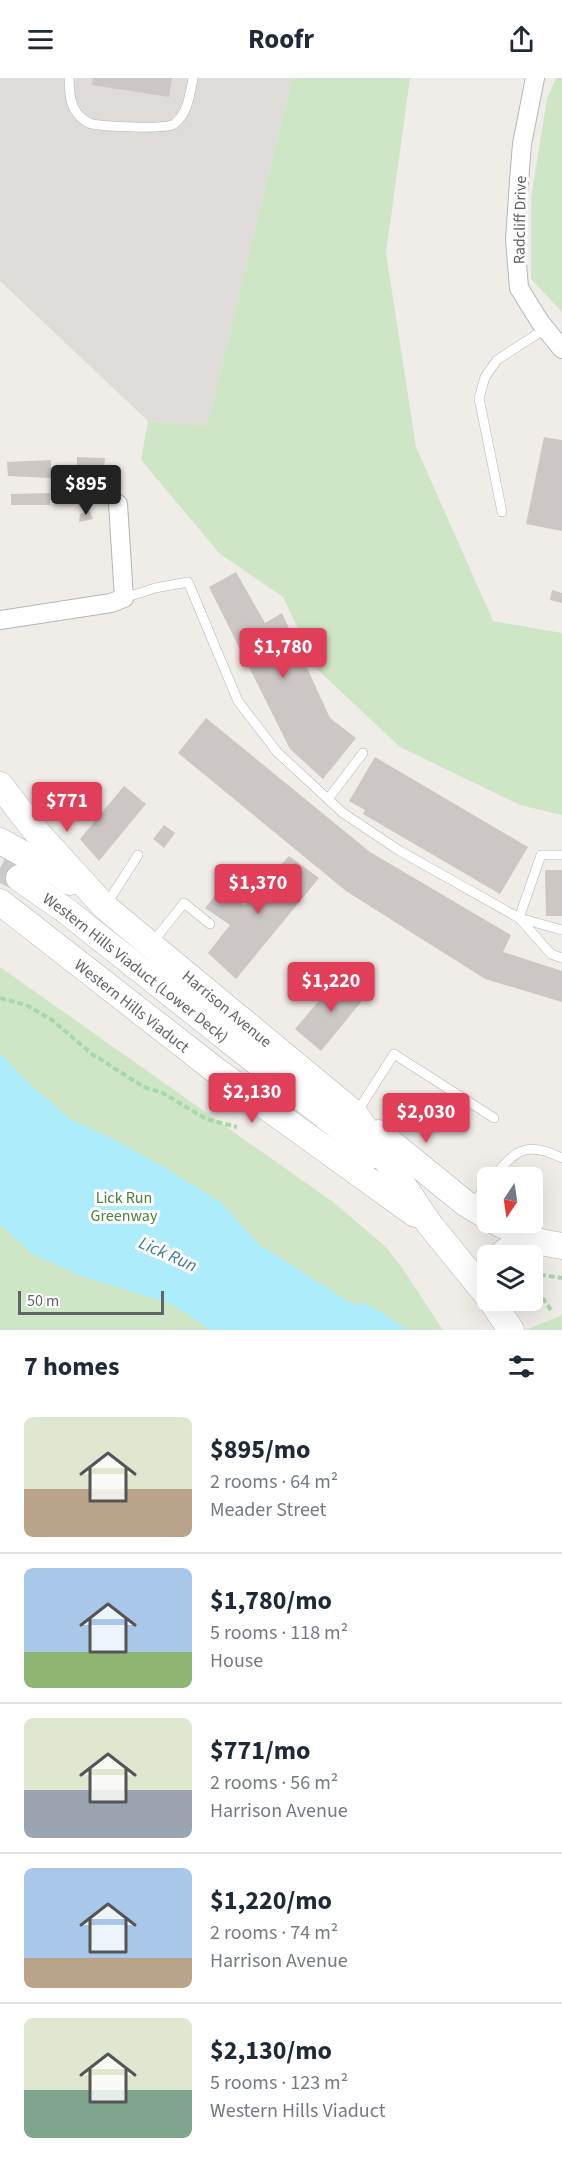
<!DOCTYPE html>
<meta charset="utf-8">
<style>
body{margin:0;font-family:"Source Sans 3",sans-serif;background:#f6f6f7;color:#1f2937;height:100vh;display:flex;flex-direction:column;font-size:22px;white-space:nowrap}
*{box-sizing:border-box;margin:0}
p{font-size:20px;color:#747a83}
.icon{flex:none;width:33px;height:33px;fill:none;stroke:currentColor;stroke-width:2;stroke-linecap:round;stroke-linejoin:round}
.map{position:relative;height:1252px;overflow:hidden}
.side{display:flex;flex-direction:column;background:#fff;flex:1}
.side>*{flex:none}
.needle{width:39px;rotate:193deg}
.fabs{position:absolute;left:477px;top:1089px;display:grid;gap:12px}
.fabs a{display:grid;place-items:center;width:66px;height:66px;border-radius:9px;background:#fff;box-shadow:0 6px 24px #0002;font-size:30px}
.scale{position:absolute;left:18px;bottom:15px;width:146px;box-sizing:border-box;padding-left:6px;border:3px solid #5f6467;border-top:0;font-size:16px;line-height:21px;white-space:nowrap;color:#5f6467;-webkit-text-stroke:4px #fff;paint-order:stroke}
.price{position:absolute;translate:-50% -51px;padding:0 14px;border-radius:6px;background:#e03e59;color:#fff;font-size:20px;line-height:39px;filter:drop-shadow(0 2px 3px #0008)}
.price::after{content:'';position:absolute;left:50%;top:36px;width:18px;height:14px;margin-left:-9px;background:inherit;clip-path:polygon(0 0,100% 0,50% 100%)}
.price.on{background:#222;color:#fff}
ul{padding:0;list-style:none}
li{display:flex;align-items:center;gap:18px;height:150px;padding:0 24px}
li+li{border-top:2px solid #e0e1e3}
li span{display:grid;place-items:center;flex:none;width:168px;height:120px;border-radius:9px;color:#555}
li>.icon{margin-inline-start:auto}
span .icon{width:72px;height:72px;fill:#fffc;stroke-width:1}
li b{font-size:26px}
h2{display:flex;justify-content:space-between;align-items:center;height:72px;padding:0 24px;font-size:26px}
header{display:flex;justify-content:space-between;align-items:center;height:78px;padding:0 24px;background:#fff;font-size:27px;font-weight:700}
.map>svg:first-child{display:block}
.industrial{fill:#dfdbd9}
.green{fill:#cee6c6}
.water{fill:#adecfa}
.building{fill:#ccc7c4}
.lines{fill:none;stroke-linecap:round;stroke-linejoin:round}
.secondary-tunnel{stroke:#cccac8;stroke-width:26;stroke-dasharray:26 13;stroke-linecap:butt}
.lane-casing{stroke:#b2b6b9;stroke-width:10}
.street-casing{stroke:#b2b6b9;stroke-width:20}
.secondary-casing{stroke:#b2b6b9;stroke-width:27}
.path{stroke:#aad7aa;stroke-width:4;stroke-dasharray:6 3;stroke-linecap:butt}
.lane{stroke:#fff;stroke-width:9}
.street{stroke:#fff;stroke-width:18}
.secondary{stroke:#fff;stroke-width:26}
.labels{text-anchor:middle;stroke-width:6;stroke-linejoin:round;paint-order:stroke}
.street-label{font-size:16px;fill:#5f6467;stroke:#fff}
.park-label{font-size:16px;fill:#49823a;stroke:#fff}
.water-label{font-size:18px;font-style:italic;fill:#407c93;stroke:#fff}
</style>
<header><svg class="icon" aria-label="menu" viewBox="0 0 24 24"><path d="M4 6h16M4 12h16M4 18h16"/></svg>Roofr<svg class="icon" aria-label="share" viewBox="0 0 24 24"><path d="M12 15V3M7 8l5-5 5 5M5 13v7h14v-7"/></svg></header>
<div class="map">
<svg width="562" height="1252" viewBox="0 0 562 1252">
<rect width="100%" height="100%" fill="#f0ece8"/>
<!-- industrial -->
<path class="industrial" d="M0,0H292L207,347L148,343L0,203Z"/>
<!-- green -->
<path class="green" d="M292,0H410L386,175L416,369L493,543L562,555V737L520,727L400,669L318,592L283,519L220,476L141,382L148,343L207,347Z
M556,0H562V234L531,201V120L547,21Z
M0,889L333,1124L386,1169L403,1191L443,1252H0Z
M562,1237V1252H526Z"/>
<!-- water -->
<path class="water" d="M0,975L24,1001L70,1041L111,1060L167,1091L222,1125L257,1165L352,1226H368L408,1252H211L171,1226L81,1198L34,1177L0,1147Z"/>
<!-- building -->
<path class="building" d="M93,0H172L169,19L92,7Z
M544,359L562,362V453L526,446Z
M77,379L105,380L103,404L77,403Z
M51,382V400L8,398L7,384Z
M50,415V427H11V416Z
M89,432L93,441L79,444L80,436Z
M236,494L265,545L282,535L330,640L356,660L323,701L290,671L209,509Z
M552,512L562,515V525L550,522Z
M206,640L370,774L511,857L503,874L562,893V924L485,901L346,813L178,675Z
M375,679L528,769L500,816L363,736L365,732L349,723Z
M124,708L146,726L99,783L80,761Z
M164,747L175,755L164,770L153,761Z
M289,778L319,800L236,901L208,875L230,847L205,830L222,809L244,827Z
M545,792H562V838H546Z
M341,897L366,918L321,973L295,951Z"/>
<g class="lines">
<!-- secondary-tunnel -->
<path class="secondary-tunnel" d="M0,790L19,800"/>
<defs>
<path id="lane" d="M69,0C70,12 69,25 77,35C80,39 87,45 92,46C104,48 165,52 174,46C188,36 190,15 193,0
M502,434L479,320L485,299L497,282L545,251
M124,520L155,510L188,504L238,623L277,674L343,735L400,773L519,840L541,777H562
M328,721L363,675
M106,827L138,777
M519,840L551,876L562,880
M519,840L562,852
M152,865L184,825L210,846
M357,1034L394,976L494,1040
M493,1100C516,1071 526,1063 562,1080
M472,1127L488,1106"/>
<path id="street" d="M535,0L522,66L519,103L515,162L519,210L540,244L562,271
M0,542L111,525L124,520L118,426"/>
<g id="secondary">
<path id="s1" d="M0,707L34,751L105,829L355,1036L430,1147L488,1218"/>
<path d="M0,763L56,794L70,804"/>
<path id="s2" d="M19,800L65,832L374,1077"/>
<path id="s3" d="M0,824L214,991L415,1136"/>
<path d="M379,1055L465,1125L488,1139"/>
<path d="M496,1144L540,1164L562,1168"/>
<path d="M500,1178L511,1169L540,1164"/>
<path d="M491,1222L511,1252"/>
</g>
</defs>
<!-- lane casing -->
<use href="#lane" class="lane-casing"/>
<!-- street casing -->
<use href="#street" class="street-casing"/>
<!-- secondary casing -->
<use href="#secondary" class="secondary-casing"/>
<!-- path -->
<path class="path" d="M0,920L26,927L52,942L92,976L144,1009L163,1015L206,1041L237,1049
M532,1199L536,1196L562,1200
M532,1205L551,1232"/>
<!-- lane -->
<use href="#lane" class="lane"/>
<!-- street -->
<use href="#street" class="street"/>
<!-- secondary -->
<use href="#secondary" class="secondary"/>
</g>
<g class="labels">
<!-- street labels -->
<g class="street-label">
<text transform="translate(519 142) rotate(-89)" y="6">Radcliff Drive</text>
<text dy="6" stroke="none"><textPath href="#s2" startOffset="147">Western Hills Viaduct (Lower Deck)</textPath></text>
<text dy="6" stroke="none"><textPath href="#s3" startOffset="168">Western Hills Viaduct</textPath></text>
<text dy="6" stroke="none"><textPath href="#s1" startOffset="320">Harrison Avenue</textPath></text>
</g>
<!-- park labels -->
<g class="park-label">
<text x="124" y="1125">Lick Run<tspan x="124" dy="18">Greenway</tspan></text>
</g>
<!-- water labels -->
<g class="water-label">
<text transform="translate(168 1176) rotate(24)" y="6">Lick Run</text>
</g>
</g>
</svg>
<div class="fabs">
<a><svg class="needle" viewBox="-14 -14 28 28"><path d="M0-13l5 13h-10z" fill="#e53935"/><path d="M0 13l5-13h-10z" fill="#747a83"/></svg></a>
<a><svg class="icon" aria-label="layers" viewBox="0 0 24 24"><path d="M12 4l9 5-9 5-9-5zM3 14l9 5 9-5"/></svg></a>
</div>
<div class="scale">50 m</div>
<b class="price on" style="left:86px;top:438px">$895</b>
<b class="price" style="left:283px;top:601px">$1,780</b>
<b class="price" style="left:67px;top:755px">$771</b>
<b class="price" style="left:258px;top:837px">$1,370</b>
<b class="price" style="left:331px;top:935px">$1,220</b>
<b class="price" style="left:252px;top:1046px">$2,130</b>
<b class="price" style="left:426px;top:1066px">$2,030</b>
</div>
<section class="side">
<h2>7 homes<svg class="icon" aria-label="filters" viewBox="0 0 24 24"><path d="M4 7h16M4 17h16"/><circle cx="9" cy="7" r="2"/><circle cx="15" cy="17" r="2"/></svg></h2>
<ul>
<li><span style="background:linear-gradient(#dfe7d0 60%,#b9a48a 0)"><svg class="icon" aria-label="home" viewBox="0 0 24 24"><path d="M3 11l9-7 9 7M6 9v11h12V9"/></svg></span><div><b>$895/mo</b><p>2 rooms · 64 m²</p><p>Meader Street</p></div></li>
<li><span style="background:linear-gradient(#a9c7e8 70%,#8fb573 0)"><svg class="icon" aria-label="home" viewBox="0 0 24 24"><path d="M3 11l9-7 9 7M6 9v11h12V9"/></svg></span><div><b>$1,780/mo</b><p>5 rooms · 118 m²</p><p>House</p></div></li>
<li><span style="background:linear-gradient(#dfe7d0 60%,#9aa5b1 0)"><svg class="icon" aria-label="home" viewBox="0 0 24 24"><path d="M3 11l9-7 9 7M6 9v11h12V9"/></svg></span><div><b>$771/mo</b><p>2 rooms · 56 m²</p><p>Harrison Avenue</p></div></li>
<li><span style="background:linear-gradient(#a9c7e8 75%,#b9a48a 0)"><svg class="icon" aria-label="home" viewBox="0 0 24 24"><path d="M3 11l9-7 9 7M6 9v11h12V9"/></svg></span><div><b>$1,220/mo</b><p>2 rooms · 74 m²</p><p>Harrison Avenue</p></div></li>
<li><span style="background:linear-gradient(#dfe7d0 60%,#7fa58c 0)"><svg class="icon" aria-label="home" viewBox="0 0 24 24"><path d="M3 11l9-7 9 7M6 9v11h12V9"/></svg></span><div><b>$2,130/mo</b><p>5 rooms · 123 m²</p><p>Western Hills Viaduct</p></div></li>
</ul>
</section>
